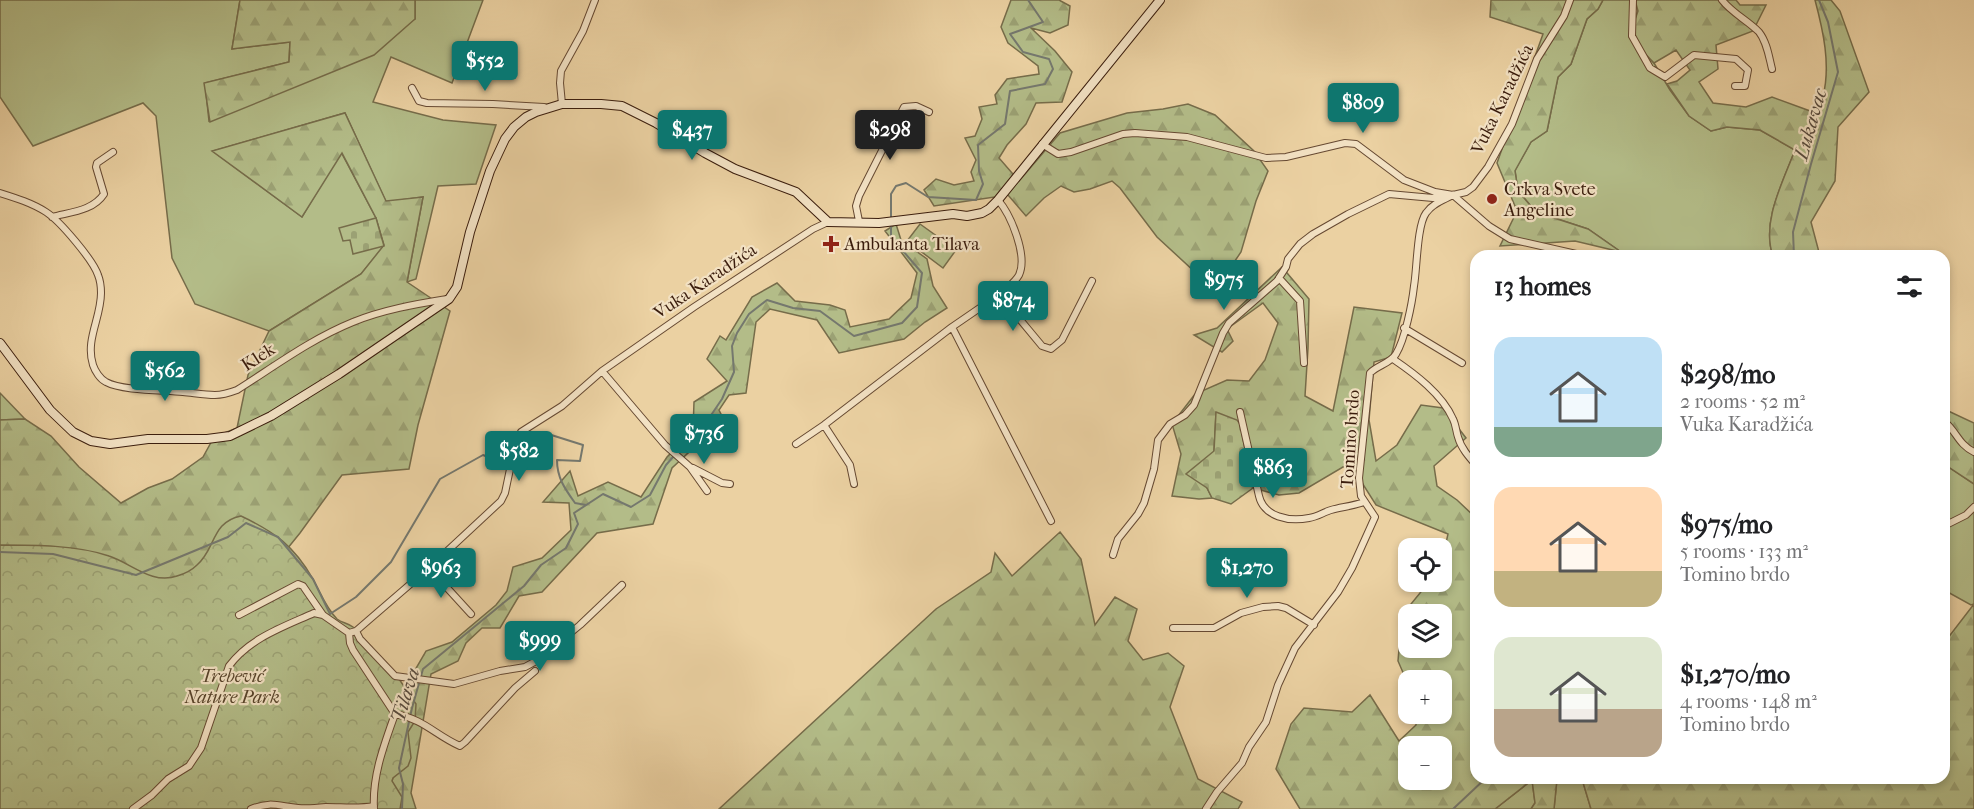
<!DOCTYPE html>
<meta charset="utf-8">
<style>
body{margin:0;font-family:"IM FELL French Canon",serif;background:#f6f6f6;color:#202124;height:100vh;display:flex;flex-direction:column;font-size:22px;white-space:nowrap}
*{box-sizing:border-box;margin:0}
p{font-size:20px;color:#757577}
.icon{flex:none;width:33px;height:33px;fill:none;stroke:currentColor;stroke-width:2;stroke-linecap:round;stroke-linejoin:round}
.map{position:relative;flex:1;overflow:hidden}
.sheet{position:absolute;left:1470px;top:250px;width:480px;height:534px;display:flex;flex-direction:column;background:#fff;border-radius:18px;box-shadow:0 3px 9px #0003}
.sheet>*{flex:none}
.fabs{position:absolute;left:1398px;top:538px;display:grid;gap:12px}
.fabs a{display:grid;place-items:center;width:54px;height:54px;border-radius:12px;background:#fff;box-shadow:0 3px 9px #0003;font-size:30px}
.price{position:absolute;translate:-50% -51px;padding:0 14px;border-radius:6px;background:#0f766e;color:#fff;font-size:20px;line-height:39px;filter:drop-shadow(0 2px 3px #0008)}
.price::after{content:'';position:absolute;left:50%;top:36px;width:18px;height:14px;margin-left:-9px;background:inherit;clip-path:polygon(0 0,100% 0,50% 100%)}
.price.selected{background:#222;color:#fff}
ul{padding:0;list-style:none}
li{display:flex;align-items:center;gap:18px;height:150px;padding:0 24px}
li span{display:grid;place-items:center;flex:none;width:168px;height:120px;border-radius:18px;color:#555}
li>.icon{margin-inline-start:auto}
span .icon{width:72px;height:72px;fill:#fffc;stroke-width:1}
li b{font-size:26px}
h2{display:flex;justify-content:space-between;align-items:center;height:72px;padding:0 24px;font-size:26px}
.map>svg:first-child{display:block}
.grass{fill:#b3bc88;stroke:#766c4a;stroke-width:1.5}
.forest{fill:url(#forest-firs);stroke:#766c4a;stroke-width:1.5;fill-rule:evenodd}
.cemetery{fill:url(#cemetery-stones);stroke:#766c4a;stroke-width:1.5}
.park{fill:url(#park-crowns);stroke:#766c4a;stroke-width:1.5}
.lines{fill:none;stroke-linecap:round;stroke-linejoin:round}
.stream{stroke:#75786e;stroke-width:2}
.street-casing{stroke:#664932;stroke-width:8}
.secondary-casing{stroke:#3a1c0c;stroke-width:10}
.street{stroke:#f2e1c3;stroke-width:6}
.secondary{stroke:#f2e1c3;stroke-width:8}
.poi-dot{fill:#8f2418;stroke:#f2e1c3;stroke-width:2}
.labels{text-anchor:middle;stroke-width:4.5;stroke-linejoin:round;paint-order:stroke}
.street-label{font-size:18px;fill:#3a1c0c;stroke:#f2e1c3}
.poi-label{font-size:18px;fill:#3a1c0c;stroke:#f2e1c3;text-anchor:start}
.park-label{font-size:18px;font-style:italic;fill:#58442b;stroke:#f2e1c3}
.water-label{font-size:20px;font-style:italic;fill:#574a3d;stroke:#f2e1c3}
</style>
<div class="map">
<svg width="1974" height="809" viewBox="0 0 1974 809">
<defs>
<pattern id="forest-firs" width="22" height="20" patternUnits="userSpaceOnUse" patternTransform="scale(1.5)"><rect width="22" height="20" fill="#b3bc88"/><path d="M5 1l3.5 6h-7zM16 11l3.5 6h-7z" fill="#9ba174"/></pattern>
<pattern id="cemetery-stones" width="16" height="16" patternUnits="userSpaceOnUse" patternTransform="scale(1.5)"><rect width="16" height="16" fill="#b3bc88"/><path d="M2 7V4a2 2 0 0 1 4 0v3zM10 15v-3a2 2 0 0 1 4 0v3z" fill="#9ba174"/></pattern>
<pattern id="park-crowns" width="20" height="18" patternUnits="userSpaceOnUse" patternTransform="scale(1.5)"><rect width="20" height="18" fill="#b3bc88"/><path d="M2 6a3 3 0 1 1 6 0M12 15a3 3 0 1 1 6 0" fill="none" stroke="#9ba174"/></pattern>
</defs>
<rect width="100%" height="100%" fill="#ebd1a2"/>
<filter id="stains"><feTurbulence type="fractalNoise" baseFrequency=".00333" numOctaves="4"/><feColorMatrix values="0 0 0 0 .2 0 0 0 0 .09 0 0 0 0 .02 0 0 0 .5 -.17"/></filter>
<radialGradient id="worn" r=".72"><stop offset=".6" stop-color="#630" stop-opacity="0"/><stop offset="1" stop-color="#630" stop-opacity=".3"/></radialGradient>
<!-- grass -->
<path class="grass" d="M0,0H240L232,49L290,42L289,62L205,83L209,121L415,19V0H483L452,83L391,57L373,102L443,120L496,125L476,184L438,186L416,279L407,282L423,197L386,202L345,113L213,151L302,217L341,152L376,218L384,246L361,274L269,331L195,304L172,258L156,116L143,103L33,146L0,97Z
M1603,0H1635L1638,11L1630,37L1654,63L1670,90L1689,116L1711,131L1727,127L1760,130L1795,150C1783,182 1761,222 1773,256H1627L1588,229L1536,212L1518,191L1515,170L1531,142L1547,131L1558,77L1571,64L1587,19L1598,9Z
M920,224L956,250L943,268L907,241Z
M0,393L25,419L0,420Z
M1944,464L1974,484V604L1971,605L1944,590Z
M1557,779H1582L1591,809H1554Z
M1532,780L1535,803L1531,809H1495Z"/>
<!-- forest -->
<path class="forest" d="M240,0H415V19L374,55L210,122L204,83L289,62L290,42L232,49Z
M1011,0H1059L1070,6L1068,25L1050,33L1031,28L1055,51L1072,72L1062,102L1036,103L1026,124L1007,145L999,158L1019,181L1060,133L1127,113L1163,109L1188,104L1215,115L1254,151L1268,171L1256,201L1241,252L1226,274L1196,273L1157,237L1120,188L1112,181L1090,189L1074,192L1061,186L1044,198L1026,216L1008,195L934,206L924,190L936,179L954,185L974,181L971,172L976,160L965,138L975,136L982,119L979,107L997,104L995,95L1007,79L1039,74L1038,66L1008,43L1001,27Z
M1491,0H1603L1598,9L1587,19L1571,64L1558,77L1547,131L1531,142L1515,171L1518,191L1536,212L1588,229L1621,252L1575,241L1500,246L1517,211L1497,163L1543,34L1490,17Z
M1635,0H1736L1740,5H1766L1753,31L1716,45L1718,69L1699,82L1713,103L1746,107L1772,97L1813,112C1817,107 1821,102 1823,96C1831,65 1823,30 1815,0H1831L1840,11L1869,92L1838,127L1835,181L1811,222L1820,256H1773C1761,222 1783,182 1795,150L1760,130L1727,127L1711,131L1689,116L1667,84L1677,81L1690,70L1676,50L1654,63L1629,37L1638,11Z
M345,113L386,201L423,197L407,282L450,311L418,425L409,469L342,475L300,533L266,575L0,809V420L25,419L51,436L79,467L121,503L148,488L172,479L203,457L214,437L237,428L248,375L269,331L361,274L384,245L376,218L342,153L302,217L212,151Z
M896,224L901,240L927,259L933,286L947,308L925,322L904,339L839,353L817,320L770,309L756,322L746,393L729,395L719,410L726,424L715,428L672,468L653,524L597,533L542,592L519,596L500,628H482L466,643L458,661L431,674L411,793L416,809H385L397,761L415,670L426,651L452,642L496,605L507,591L513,567L542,558L571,530L569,503L543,502L570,471L578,496L608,482L641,497L667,457L693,431L694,402L727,381L707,359L720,336L726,340L752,297L777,283L795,301L830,305L845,310L850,327L889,319L911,298L917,273L885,231Z
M1282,267L1309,299L1308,348L1305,396L1333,411L1354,307L1402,313L1391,357L1374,362L1369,420L1376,461L1397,445L1421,405L1443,408L1466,438L1434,466L1437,486L1457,500L1476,518V778L1557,779L1554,809H1531L1535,803L1532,780L1495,809H1300L1276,769L1291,724L1304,708L1352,712L1370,695L1399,741L1416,725V714H1442V681H1408V684L1398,661L1402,615L1429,582H1442V561L1448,534L1376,505L1359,478L1348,464L1299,493L1279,495L1253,488L1240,424L1216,413L1214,451L1207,488L1212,498L1199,499L1172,496L1181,454L1172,424L1195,394L1227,380L1249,381L1265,360L1278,323L1263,303L1227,329L1233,341L1222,352L1194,335L1217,328ZM1408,615H1442V648H1408ZM1408,747H1442V780H1408Z
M1944,409L1974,423V484L1944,464Z
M1060,532L1081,559L1095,625L1115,597L1137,609L1128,641L1143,660L1168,653L1184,666L1170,707L1198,779L1242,802L1238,809H719L936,609L991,572L995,553L1012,576Z
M1974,604V809H1591L1582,779L1944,778V643Z"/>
<!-- cemetery -->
<path class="cemetery" d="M376,218L384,246L353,254L350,240L343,241L339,228Z
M1216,412L1237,420L1240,424L1253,488L1231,504L1212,498L1207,488L1186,474L1214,451Z"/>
<!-- park -->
<path class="park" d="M241,516C275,532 294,546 313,579C320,592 326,608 337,619C342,623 348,623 353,627L395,673L416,704L415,721L408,732L411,758L408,766L393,778L392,781L402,797L400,809H0V545C34,545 77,545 109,556C131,563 152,585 177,576C184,574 192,570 197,565C216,549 211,522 241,516Z"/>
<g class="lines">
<!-- stream -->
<path class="stream" d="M1794,256L1793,232L1811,164L1838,72L1828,22L1819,0
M516,468L523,471L545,433L583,445L580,461L557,460C557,478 565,489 575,503L586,505
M0,552L53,554L136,575L228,537L246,523L278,537L313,579L330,614L356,597L391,562L440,479L483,455L505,464
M402,809L403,784L399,768L412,708L423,669L524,586L541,565L566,548L578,524L574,513L603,494L631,507L650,495L666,465L680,449L701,430L722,399L734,372L732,346L737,333L749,314L767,300L793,308L820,311L854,336L902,323L917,307L922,273L891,237V194L896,186L906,183L928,197L976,200L983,184L979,171L978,145L1005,124L1010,91L1045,84L1053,69L1049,59L1023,52L1010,34L1043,22L1028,0
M1453,809L1486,778"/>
<defs>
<path id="street" d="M1633,0L1632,36L1650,68L1665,77L1694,55L1736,59L1748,70L1745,86H1735
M1722,0C1732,13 1747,20 1759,32C1767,42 1769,57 1772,69
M412,88L419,101L427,103L493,104L544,107
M562,104L560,83L561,71L583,31L595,0
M1042,144L1058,154L1071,152L1123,134L1135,133L1187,137L1266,158L1286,157L1345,143L1356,144L1404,180L1435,192L1453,195L1466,192L1473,187L1488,167L1512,124L1537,59L1564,16L1570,0
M0,193C16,198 32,203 46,212C60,221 93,260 98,275C100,280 101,288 101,293C101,318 85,340 93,365C95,371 100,379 106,382C122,391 164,390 183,392C194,393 204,395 215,395C223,395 229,393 237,390C275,366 311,339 353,322C382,310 416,304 447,299
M1453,195L1489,226L1510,239L1585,256
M998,200C1011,215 1028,256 1019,275C1016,281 1008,287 1003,292L1008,305L1042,346L1051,349L1062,340L1092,281
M52,217C70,212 93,211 104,194L96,167L97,163L113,152
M859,221L856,206L859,196L904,107L916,106L929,112
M1279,278L1300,301L1304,363
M1003,292L952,327L1051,521
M1404,328L1462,363
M1393,359C1415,374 1442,394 1453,419C1456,425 1456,431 1458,437C1461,448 1469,457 1476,465
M602,371L665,445L690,467L707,491
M1240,412L1259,496C1264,517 1289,522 1309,518C1317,517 1324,512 1331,510C1342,507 1353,506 1364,502
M1944,421C1957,432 1958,444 1974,452
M824,425L850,465L854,484
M796,444L824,425L952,327
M693,468L722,483L730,484
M1944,526L1966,515L1974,507
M1113,555L1118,539L1138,514L1144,503L1154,469L1158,440L1170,424L1185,415L1194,405L1223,333L1229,323L1277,281L1286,267L1288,259L1300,244L1313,234L1348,214L1389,194L1433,198L1444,196
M429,568L471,614
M239,615L298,584L303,586L323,615
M1173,628H1214L1241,613L1263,607L1278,606L1286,608L1314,625
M356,631L360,639L395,676L454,684L500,671L525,667L536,661L580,625L622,585
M395,714C424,719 435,735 460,746L465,742L515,688L535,671
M133,809L152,795L168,779L189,766L201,748L229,666C250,638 283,627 314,613L323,615L349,633
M251,809C271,801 278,806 298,808C307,809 317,808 326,807C343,807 358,809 374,806
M374,809C372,776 384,745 395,714L353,650L350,643L349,633L356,631L429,568L501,501L505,493L514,450L521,432L562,406L602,371L694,307L813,229L828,222
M1206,809L1217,792L1242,763L1249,747L1266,722L1278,685L1295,648L1338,592L1352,568L1375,517L1361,496L1359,478L1370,373C1378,365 1391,363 1396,354C1405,339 1412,304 1414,286C1417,269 1417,225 1426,213C1433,203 1444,200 1453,195"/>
<path id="secondary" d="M0,343L50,410L73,432L91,441L110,444L148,439H207L230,436L271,416L339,374L449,299L457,287L470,232L490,171L505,139L514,127L526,117L536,112L562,104H601L622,106L656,123L705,153L735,169L796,192L828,222L879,223L953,214L967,216L982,213L989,209L998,200L1160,0"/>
</defs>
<!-- street casing -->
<use href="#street" class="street-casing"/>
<!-- secondary casing -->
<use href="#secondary" class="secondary-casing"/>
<!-- street -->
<use href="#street" class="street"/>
<!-- secondary -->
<use href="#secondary" class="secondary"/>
</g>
<!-- markers -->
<g class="poi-dot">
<circle cx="1492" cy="199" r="6"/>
<path d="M828 235h6v6h6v6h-6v6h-6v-6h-6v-6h6z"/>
</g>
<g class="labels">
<!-- street labels -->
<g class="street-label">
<text transform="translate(1502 99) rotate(-64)" y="6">Vuka Karadžića</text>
<text transform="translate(705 281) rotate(-34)" y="6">Vuka Karadžića</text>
<text transform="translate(258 357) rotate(-33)" y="6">Klek</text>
<text transform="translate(1350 439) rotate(-86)" y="6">Tomino brdo</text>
</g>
<!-- poi labels -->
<g class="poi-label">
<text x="1504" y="195">Crkva Svete<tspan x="1504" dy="21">Angeline</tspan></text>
<text x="844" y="250">Ambulanta Tilava</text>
</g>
<!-- park labels -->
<g class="park-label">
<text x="232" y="682">Trebević<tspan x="232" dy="21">Nature Park</tspan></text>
</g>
<!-- water labels -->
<g class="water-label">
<text transform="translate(1810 124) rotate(-74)" y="7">Lukavac</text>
<text transform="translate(405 695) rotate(-73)" y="7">Tilava</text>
</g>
</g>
<rect width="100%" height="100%" filter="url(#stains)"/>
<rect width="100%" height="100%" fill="url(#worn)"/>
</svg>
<div class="fabs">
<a><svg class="icon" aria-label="locate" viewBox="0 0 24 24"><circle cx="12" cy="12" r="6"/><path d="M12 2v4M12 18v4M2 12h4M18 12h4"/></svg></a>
<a><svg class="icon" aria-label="layers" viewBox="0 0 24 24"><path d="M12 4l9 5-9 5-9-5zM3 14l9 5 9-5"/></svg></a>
<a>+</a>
<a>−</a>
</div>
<b class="price" style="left:485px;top:92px">$552</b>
<b class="price" style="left:1363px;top:134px">$809</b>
<b class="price" style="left:692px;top:161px">$437</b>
<b class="price selected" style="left:890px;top:161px">$298</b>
<b class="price" style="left:1224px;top:311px">$975</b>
<b class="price" style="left:1013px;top:332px">$874</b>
<b class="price" style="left:165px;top:402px">$562</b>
<b class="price" style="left:704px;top:465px">$736</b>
<b class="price" style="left:519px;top:482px">$582</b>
<b class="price" style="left:1273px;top:499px">$863</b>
<b class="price" style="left:441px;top:599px">$963</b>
<b class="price" style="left:1247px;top:599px">$1,270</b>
<b class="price" style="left:540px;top:672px">$999</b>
<section class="sheet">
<h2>13 homes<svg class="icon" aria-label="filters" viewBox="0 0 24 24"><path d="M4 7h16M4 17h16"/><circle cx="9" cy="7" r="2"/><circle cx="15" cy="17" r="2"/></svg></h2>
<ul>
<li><span style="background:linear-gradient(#bfe0f5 75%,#7fa58c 0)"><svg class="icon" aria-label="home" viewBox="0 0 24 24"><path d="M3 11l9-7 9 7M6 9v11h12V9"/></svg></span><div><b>$298/mo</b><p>2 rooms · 52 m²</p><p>Vuka Karadžića</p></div></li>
<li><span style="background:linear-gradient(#ffd9b3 70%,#c2b280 0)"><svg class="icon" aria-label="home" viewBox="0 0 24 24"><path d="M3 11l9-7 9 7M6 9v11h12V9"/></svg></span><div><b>$975/mo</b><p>5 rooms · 133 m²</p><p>Tomino brdo</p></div></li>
<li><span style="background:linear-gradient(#dfe7d0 60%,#b9a48a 0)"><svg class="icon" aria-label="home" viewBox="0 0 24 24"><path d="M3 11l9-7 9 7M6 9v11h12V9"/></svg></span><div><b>$1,270/mo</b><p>4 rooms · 148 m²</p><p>Tomino brdo</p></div></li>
</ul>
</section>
</div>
